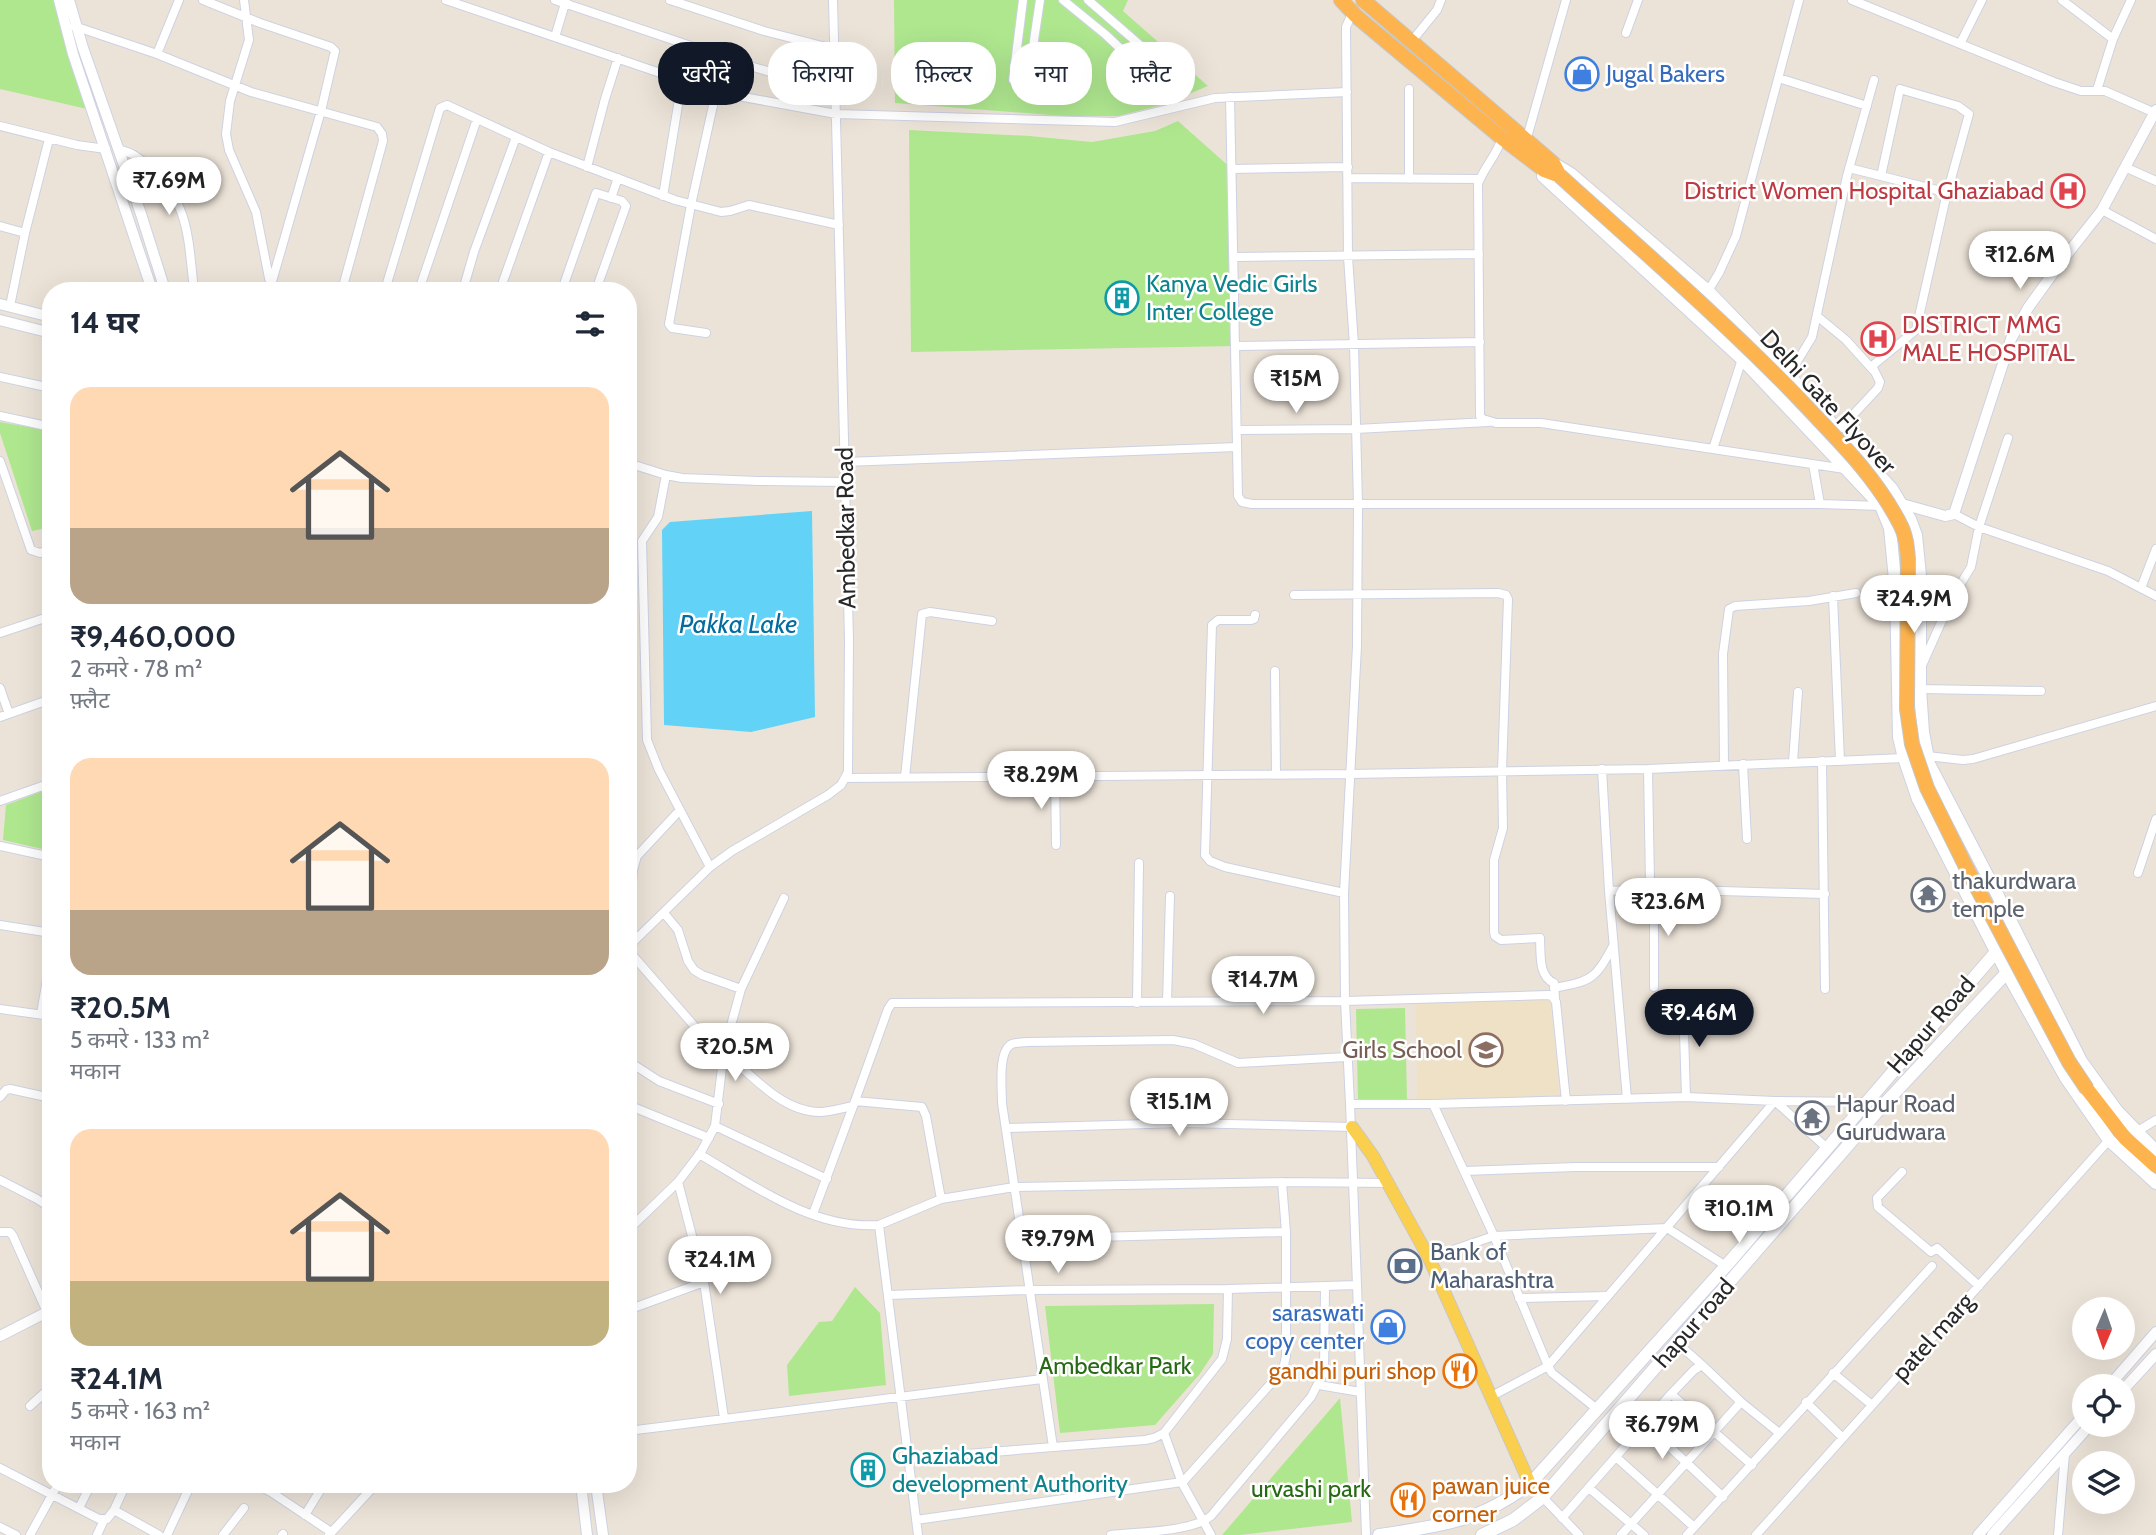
<!DOCTYPE html>
<html lang="hi">
<meta charset="utf-8">
<style>
body{margin:0;font-family:Cabin,"Noto Sans Devanagari",sans-serif;background:#f2f2f3;color:#1f2937;height:100vh;display:flex;flex-direction:column;font-size:26px;white-space:nowrap}
*{box-sizing:border-box;margin:0}
p{font-size:23px;color:#747a83}
.icon{flex:none;width:38px;height:38px;fill:none;stroke:currentColor;stroke-width:2;stroke-linecap:round;stroke-linejoin:round}
.map{position:relative;flex:1;overflow:hidden}
.sheet{position:absolute;left:42px;top:282px;width:595px;height:1211px;display:flex;flex-direction:column;background:#fff;border-radius:28px;box-shadow:0 7px 28px #0002}
.sheet>*{flex:none}
.banner{position:absolute;left:658px;top:42px;width:665px;height:63px;display:flex;gap:14px}
.needle{width:46px;rotate:182deg}
.fabs{position:absolute;left:2072px;top:1297px;display:grid;gap:14px}
.fabs a{display:grid;place-items:center;width:63px;height:63px;border-radius:50%;background:#fff;box-shadow:0 7px 28px #0002;font-size:35px}
.price{position:absolute;translate:-50% -60px;padding:0 16px;border-radius:24px;background:#fff;color:#222;font-size:23px;line-height:46px;filter:drop-shadow(0 2px 4px #0008)}
.price::after{content:'';position:absolute;left:50%;top:42px;width:21px;height:16px;margin-left:-10px;background:inherit;clip-path:polygon(0 0,100% 0,50% 100%)}
.price.active{background:#111827;color:#fff}
ul{padding:0;list-style:none}
li{display:grid;align-content:center;gap:14px;height:371px;padding:0 28px}
li span{display:grid;place-items:center;height:217px;border-radius:21px;color:#555}
li>.icon{margin-inline-start:auto}
span .icon{width:126px;height:126px;fill:#fffc;stroke-width:1}
li b{font-size:30px}
h2{display:flex;justify-content:space-between;align-items:center;height:84px;padding:0 28px;font-size:30px}
.chip{padding:0 24px;border-radius:28px;background:#fff;box-shadow:0 7px 28px #0002;font-size:24px;line-height:63px}
.chip.active{background:#111827;color:#fff}
.map>svg:first-child{display:block}
.education{fill:#efe1c5}
.green{fill:#afe78f}
.water{fill:#62d2f7}
.lines{fill:none;stroke-linecap:round;stroke-linejoin:round}
.minor-casing{stroke:#cdd2e2;stroke-width:10}
.tertiary-casing{stroke:#cdd2e2;stroke-width:12}
.secondary-casing{stroke:#cdd2e2;stroke-width:14}
.primary-casing{stroke:#c7c7c7;stroke-width:14}
.trunk-casing{stroke:#c7c7c7;stroke-width:16}
.minor{stroke:#fff;stroke-width:8}
.tertiary{stroke:#fff;stroke-width:10}
.secondary{stroke:#fff;stroke-width:12}
.primary{stroke:#fbcf4e;stroke-width:12}
.trunk{stroke:#fdb44f;stroke-width:14}
.trunk-bridge-casing{stroke:#c7c7c7;stroke-width:16;stroke-linecap:butt}
.trunk-bridge{stroke:#fdb44f;stroke-width:14}
.labels{text-anchor:middle;stroke-width:5;stroke-linejoin:round;paint-order:stroke}
.shop-label{font-size:24px;fill:#366cbe;stroke:#fff;text-anchor:start}
.health-label{font-size:24px;fill:#be3a42;stroke:#fff;text-anchor:end}
.culture-label{font-size:24px;fill:#0d838f;stroke:#fff;text-anchor:start}
.street-label{font-size:24px;fill:#282828;stroke:#fff}
.worship-label{font-size:24px;fill:#5b616d;stroke:#fff;text-anchor:start}
.education-label{font-size:24px;fill:#785e54;stroke:#fff;text-anchor:end}
.service-label{font-size:24px;fill:#4e5e75;stroke:#fff;text-anchor:start}
.park-label{font-size:24px;fill:#276914;stroke:#fff}
.food-label{font-size:24px;fill:#c56008;stroke:#fff;text-anchor:end}
.water-label{font-size:26px;font-style:italic;fill:#036da0;stroke:#fff}
</style>
<div class="map">
<svg width="2156" height="1535" viewBox="0 0 2156 1535">
<rect width="100%" height="100%" fill="#ece3d8"/>
<!-- education -->
<path class="education" d="M1550,999L1560,1098L1417,1101L1416,1001Z"/>
<!-- green -->
<path class="green" d="M0,0H56L87,109L0,89Z
M894,0H1128L1123,11L1208,86L1165,104L1118,116H1064L895,103Z
M1178,121L1232,169L1236,346L911,352L909,130L1030,136L1092,142L1155,131Z
M0,422L51,431V527L32,531L0,433Z
M51,788V851L3,840L6,805Z
M1405,1008L1407,1100L1358,1101L1356,1009Z
M855,1287L880,1313L886,1385L789,1396L787,1365L819,1322L832,1321Z
M1214,1304L1213,1354L1199,1375L1155,1425L1060,1433L1045,1306Z
M1340,1398L1352,1522L1240,1535H1222Z"/>
<!-- water -->
<path class="water" d="M812,511L815,717L751,732L664,725L662,530L670,522Z"/>
<g class="lines">
<defs>
<path id="minor" d="M203,0L260,23L331,47L335,51L321,111L271,285
M244,0L249,40L230,101L226,134L229,150L256,212L269,278L271,285L279,290
M446,0L716,92L836,114L1115,122L1215,98L1347,92
M555,0L750,66L835,91
M670,0L764,31L834,49
M1023,0L1013,80L1018,84H1025L1028,81L1040,0
M1063,0L1106,35L1162,88L1169,87L1173,81L1171,72L1088,0
M1852,0L2054,82L2081,91H2105L2155,113
M2062,0L2113,39
M1356,16H1351L1346,27L1348,257L1354,345L1358,504L1357,646L1344,893L1345,1001L1350,1104H1433L1686,1097L1775,1101L1828,1149
M74,26L157,54L251,92L377,127L382,134L383,141L342,290
M1626,33L1638,0
M555,37L566,0
M1411,42L1437,10L1441,0
M1960,44L1982,0
M157,54L179,0
M1779,78L1867,106
M1409,89V179
M2097,90L2113,39L2131,0
M1230,97L1238,496L1242,502L1252,504H1820L1881,506
M0,126L77,145L106,149
M1502,138C1497,155 1484,167 1478,184L1480,416L1483,419L1496,423H1541L1845,469
M1526,141L1566,0
M118,150C130,151 138,157 147,165C190,201 188,239 194,290
M587,167L605,99L618,58
M2127,168L2156,181
M1232,169L1348,167
M1881,176L1900,89L1958,106L1969,114L1946,197
M1348,178L1480,179
M663,196L682,81
M611,198L618,178
M2102,210L2156,239
M0,226L25,233
M1235,257L1479,254
M420,287L477,119
M385,290L440,108L447,105L549,152L675,200L721,212L730,211L749,205L839,225
M463,290L474,252L516,137
M500,290L549,152
M562,290L596,193L622,201L626,206L596,290
M1708,291L1719,273L1736,236L1799,0
M10,306L25,233L49,139
M1817,316L1846,340L1874,371
M706,333L672,328L669,324L691,205L716,92
M1236,346L1480,342
M0,377L51,388
M1773,391L1789,375L1812,337L1847,176L1874,80
M0,416L51,427
M1237,430L1356,429L1488,422
M1838,431L1878,388L1880,382L1872,366L1916,330L1946,197L1937,190L1849,168
M1713,449L1742,359
M0,461L31,550L40,553L51,549
M845,462L1237,447
M628,463L666,475L682,478L759,481L845,482
M1813,464L1820,504
M666,475L658,517L642,541L647,740L659,770L710,867
M1954,514L1979,527L2108,571L2156,596
M2141,588L2156,549
M1294,595L1498,593L1506,595L1508,599L1502,771L1503,828L1494,860V932L1495,936L1501,940L1540,938C1541,954 1538,976 1554,983L1555,998
M1833,596L1840,761
M1255,615L1254,619L1251,620H1218L1212,625L1205,855L1210,861L1225,867L1344,893
M0,633L51,616
M1923,663L1952,598L1971,567L1979,527L2008,438
M1275,671L1276,774
M0,688L9,714
M1920,689L2041,691
M0,717L51,699
M1927,756L1963,760L1973,759L2156,706
M1822,761L1825,989
M1793,762L1798,692
M1743,764L1747,839
M1724,765L1723,654L1729,609L1735,606L1809,601L1856,593
M1602,769L1609,891L1627,1099
M1648,769L1650,883L1654,889L1825,894
M1055,776L1056,845
M905,777L922,614L930,612L992,621
M845,778L1350,774L1648,769L1904,758
M0,801L51,783
M0,846L51,857
M2138,873L2156,819
M1609,891L1654,889V987
M664,913L678,930L688,961L694,970L702,975L741,989
M0,925L51,933
M628,936L633,870L637,856L680,810
M628,947L710,867L732,851L828,795L841,785L848,772L849,639L833,0
M628,950L723,1059
M1554,988C1591,981 1595,980 1613,946
M1167,1002L1170,896
M1683,1002L1686,1097
M1137,1003L1139,863
M0,1009L51,1016
M41,1014L51,956
M724,1051C750,1074 782,1112 820,1112C831,1112 842,1108 853,1106
M1347,1057L1238,1063L1194,1044L1173,1040L1027,1042C1022,1043 1014,1042 1010,1045C998,1054 1002,1089 1002,1103L1053,1447L1145,1440L1154,1438L1164,1433L1222,1359L1227,1339L1228,1289L1357,1285L1350,1104
M628,1061L659,1081L719,1104
M0,1097L6,1090L10,1089L51,1098
M855,1101L888,1009L892,1003L1345,1001L1548,995L1552,996L1556,1002L1566,1101
M1433,1104L1494,1236L1548,1366L1552,1373L1597,1409
M628,1105L709,1138
M715,1126L827,1179
M1006,1128L1183,1123L1352,1127
M2136,1132L2156,1120
M699,1154C753,1185 813,1230 879,1225
M1464,1171L1576,1167H1719
M1902,1172L1877,1198L1878,1207L1931,1252L1937,1248L1979,1286
M0,1180L37,1199L51,1208
M678,1182L704,1282L724,1418
M813,1214L855,1101L922,1107L926,1116L941,1199
M628,1230L678,1182L701,1152L715,1126L724,1051L741,989L784,898
M0,1232H10L13,1236L47,1312
M1021,1239L1286,1232
M1429,1258L1494,1236L1667,1228L1726,1266
M1357,1285L1366,1535
M889,1295L1028,1290L1228,1289
M1519,1298L1606,1296
M628,1310L704,1282
M1676,1342L1702,1365
M1833,1373L1872,1405
M1319,1385L1360,1392
M1671,1394L1752,1465
M1492,1396L1548,1366L1775,1101L1865,1102
M1806,1402L1843,1438
M1624,1404L1723,1497
M30,1406L51,1387
M628,1431L1042,1379
M1164,1433L1182,1483L1211,1535
M1616,1457L1694,1527
M907,1459L1053,1447
M0,1468L99,1519H107L114,1510L159,1535
M1182,1483L1283,1370L1286,1356V1232L1282,1182
M255,1484L271,1492
M276,1484L271,1492L331,1532
M1530,1484L1579,1535
M1589,1488L1644,1535
M79,1508L91,1484
M114,1510L126,1484
M305,1515L324,1484
M1562,1518L1671,1394L1694,1370L1702,1365L1741,1402L1778,1432
M916,1520L1182,1482
M0,1527L16,1535
M30,1535L58,1484
M97,1535L104,1520
M167,1535L191,1484
M223,1535L244,1508
M282,1535L283,1534
M329,1535L376,1484
M918,1535L879,1225L941,1199L1014,1187L1282,1182L1388,1183
M1111,1535C1137,1532 1192,1532 1211,1516L1311,1397L1324,1372L1325,1286
M1621,1535L1741,1402
M1687,1535C1769,1445 1850,1355 1932,1266
M1756,1535L2109,1140
M2058,1535L2065,1454"/>
<path id="tertiary" d="M59,0L73,54L152,290
M69,0L83,48L141,214L165,290
M0,304L51,317
M0,320L51,333
M1902,504L1945,516L1954,514L2011,339L2028,308L2061,262L2102,210L2156,110
M0,1336L51,1310
M2109,1386L2156,1332
M2123,1390L2156,1354
M581,1484L587,1535
M596,1484L603,1535
M1978,1535L2084,1415
M1992,1535L2091,1424"/>
<path id="secondary" d="M1553,163L1571,174L1708,291L1789,375L1833,425
M1544,170L1543,176L1742,359L1881,506L1890,528L1896,590L1899,737L1904,758L1918,799L2006,971L2066,1078L2109,1140L2156,1183
M1853,446L1892,489L1910,519L1916,535L1920,575V689L1923,732L1929,764L1995,890L2081,1061L2117,1111L2156,1151
M1379,1535C1411,1530 1446,1526 1477,1514C1496,1507 1513,1496 1530,1484L1726,1266L2002,945
M1482,1535L1513,1520L1542,1498L1876,1113L2012,967"/>
<path id="primary" d="M1352,1127L1373,1156L1429,1258L1530,1484"/>
<path id="trunk" d="M1341,0L1356,16L1502,138L1544,170L1560,176
M1363,0L1553,163L1560,176
M2087,1089L2125,1138L2156,1166"/>
</defs>
<!-- minor casing -->
<use href="#minor" class="minor-casing"/>
<!-- tertiary casing -->
<use href="#tertiary" class="tertiary-casing"/>
<!-- secondary casing -->
<use href="#secondary" class="secondary-casing"/>
<!-- primary casing -->
<use href="#primary" class="primary-casing"/>
<!-- trunk casing -->
<use href="#trunk" class="trunk-casing"/>
<!-- minor -->
<use href="#minor" class="minor"/>
<!-- tertiary -->
<use href="#tertiary" class="tertiary"/>
<!-- secondary -->
<use href="#secondary" class="secondary"/>
<!-- primary -->
<use href="#primary" class="primary"/>
<!-- trunk -->
<use href="#trunk" class="trunk"/>
<defs>
<path id="trunk-bridge" d="M1560,176C1644,252 1730,326 1808,408C1842,444 1877,479 1900,524C1906,535 1907,547 1908,559L1907,709L1912,744L1927,788L1966,867L2069,1062L2087,1089"/>
</defs>
<!-- trunk-bridge casing -->
<use href="#trunk-bridge" class="trunk-bridge-casing"/>
<!-- trunk-bridge -->
<use href="#trunk-bridge" class="trunk-bridge"/>
</g>
<!-- icons -->
<defs>
<symbol id="shop-ring" viewBox="-11 -11 22 22"><circle r="9.5" fill="#fff" stroke="#3f7fe0" stroke-width="1.5"/><path d="M-5-2.5h2.3a2.7 3.5 0 0 1 5.4 0H5L5.5 6h-11ZM-1.5-2.5h3a1.5 2.3 0 0 0-3 0Z" fill="#3f7fe0"/></symbol>
<symbol id="hospital-ring" viewBox="-11 -11 22 22"><circle r="9.5" fill="#fff" stroke="#e0444e" stroke-width="1.5"/><path d="M-5-5h3v3.5h4V-5h3V5h-3V1.5h-4V5h-3Z" fill="#e0444e"/></symbol>
<symbol id="building-ring" viewBox="-11 -11 22 22"><circle r="9.5" fill="#fff" stroke="#0f9aa8" stroke-width="1.5"/><path d="M-4-6H4V6H1V3H-1V6H-4ZM-2.5-4.3h1.7v1.8h-1.7ZM.8-4.3h1.7v1.8H.8ZM-2.5-1h1.7V.8h-1.7ZM.8-1h1.7V.8H.8Z" fill="#0f9aa8"/></symbol>
<symbol id="temple-ring" viewBox="-11 -11 22 22"><circle r="9.5" fill="#fff" stroke="#6b7280" stroke-width="1.5"/><path d="M0-6L5-2H3V0L6.5 2.5H4V6H1.5V3h-3V6H-4V2.5H-6.5L-3 0V-2H-5Z" fill="#6b7280"/></symbol>
<symbol id="school-ring" viewBox="-11 -11 22 22"><circle r="9.5" fill="#fff" stroke="#8d6e63" stroke-width="1.5"/><path d="M0-5L7-2L0 1L-7-2ZM-4 1L0 2.5L4 1V4Q0 6-4 4Z" fill="#8d6e63"/></symbol>
<symbol id="bank-ring" viewBox="-11 -11 22 22"><circle r="9.5" fill="#fff" stroke="#5c6f8a" stroke-width="1.5"/><path d="M-6-4H6V4H-6ZM0-2.3a2.3 2.3 0 1 0 0 4.6a2.3 2.3 0 1 0 0-4.6Z" fill="#5c6f8a"/></symbol>
<symbol id="restaurant-ring" viewBox="-11 -11 22 22"><circle r="9.5" fill="#fff" stroke="#e8710a" stroke-width="1.5"/><path d="M-5-6h1v4h1v-4h1v4h1v-4h1v5L-1.5 .5V6h-2V.5L-5-1ZM5-6V6H3V1.5H1.5Q1.5-4 5-6Z" fill="#e8710a"/></symbol>
</defs>
<g fill-rule="evenodd">
<use href="#shop-ring" x="1563" y="55" width="38" height="38"/>
<use href="#hospital-ring" x="2049" y="172" width="38" height="38"/>
<use href="#building-ring" x="1103" y="279" width="38" height="38"/>
<use href="#hospital-ring" x="1859" y="320" width="38" height="38"/>
<use href="#temple-ring" x="1909" y="876" width="38" height="38"/>
<use href="#school-ring" x="1467" y="1031" width="38" height="38"/>
<use href="#temple-ring" x="1793" y="1099" width="38" height="38"/>
<use href="#bank-ring" x="1386" y="1247" width="38" height="38"/>
<use href="#shop-ring" x="1369" y="1308" width="38" height="38"/>
<use href="#restaurant-ring" x="1441" y="1352" width="38" height="38"/>
<use href="#building-ring" x="849" y="1451" width="38" height="38"/>
<use href="#restaurant-ring" x="1389" y="1481" width="38" height="38"/>
</g>
<g class="labels">
<!-- shop labels -->
<g class="shop-label">
<text x="1606" y="82">Jugal Bakers</text>
<text x="1364" y="1321" text-anchor="end">saraswati<tspan x="1364" dy="28">copy center</tspan></text>
</g>
<!-- health labels -->
<g class="health-label">
<text x="2044" y="199">District Women Hospital Ghaziabad</text>
<text x="1902" y="333" text-anchor="start">DISTRICT MMG<tspan x="1902" dy="28">MALE HOSPITAL</tspan></text>
</g>
<!-- culture labels -->
<g class="culture-label">
<text x="1146" y="292">Kanya Vedic Girls<tspan x="1146" dy="28">Inter College</tspan></text>
<text x="892" y="1464">Ghaziabad<tspan x="892" dy="28">development Authority</tspan></text>
</g>
<!-- street labels -->
<g class="street-label">
<text transform="translate(1828 402) rotate(47)" y="8">Delhi Gate Flyover</text>
<text transform="translate(846 528) rotate(-91)" y="8">Ambedkar Road</text>
<text transform="translate(1931 1025) rotate(-49)" y="8">Hapur Road</text>
<text transform="translate(1694 1323) rotate(-49)" y="8">hapur road</text>
<text transform="translate(1933 1337) rotate(-48)" y="8">patel marg</text>
</g>
<!-- worship labels -->
<g class="worship-label">
<text x="1952" y="889">thakurdwara<tspan x="1952" dy="28">temple</tspan></text>
<text x="1836" y="1112">Hapur Road<tspan x="1836" dy="28">Gurudwara</tspan></text>
</g>
<!-- education labels -->
<g class="education-label">
<text x="1462" y="1058">Girls School</text>
</g>
<!-- service labels -->
<g class="service-label">
<text x="1430" y="1260">Bank of<tspan x="1430" dy="28">Maharashtra</tspan></text>
</g>
<!-- park labels -->
<g class="park-label">
<text x="1115" y="1374">Ambedkar Park</text>
<text x="1311" y="1497">urvashi park</text>
</g>
<!-- food labels -->
<g class="food-label">
<text x="1436" y="1379">gandhi puri shop</text>
<text x="1432" y="1494" text-anchor="start">pawan juice<tspan x="1432" dy="28">corner</tspan></text>
</g>
<!-- water labels -->
<g class="water-label">
<text x="738" y="633">Pakka Lake</text>
</g>
</g>
</svg>
<div class="fabs">
<a><svg class="needle" viewBox="-14 -14 28 28"><path d="M0-13l5 13h-10z" fill="#e53935"/><path d="M0 13l5-13h-10z" fill="#747a83"/></svg></a>
<a><svg class="icon" aria-label="locate" viewBox="0 0 24 24"><circle cx="12" cy="12" r="6"/><path d="M12 2v4M12 18v4M2 12h4M18 12h4"/></svg></a>
<a><svg class="icon" aria-label="layers" viewBox="0 0 24 24"><path d="M12 4l9 5-9 5-9-5zM3 14l9 5 9-5"/></svg></a>
</div>
<b class="price" style="left:169px;top:217px">₹7.69M</b>
<b class="price" style="left:2020px;top:291px">₹12.6M</b>
<b class="price" style="left:1296px;top:415px">₹15M</b>
<b class="price" style="left:1914px;top:635px">₹24.9M</b>
<b class="price" style="left:1041px;top:811px">₹8.29M</b>
<b class="price" style="left:1668px;top:938px">₹23.6M</b>
<b class="price" style="left:1263px;top:1016px">₹14.7M</b>
<b class="price active" style="left:1699px;top:1049px">₹9.46M</b>
<b class="price" style="left:735px;top:1083px">₹20.5M</b>
<b class="price" style="left:1179px;top:1138px">₹15.1M</b>
<b class="price" style="left:1739px;top:1245px">₹10.1M</b>
<b class="price" style="left:1058px;top:1275px">₹9.79M</b>
<b class="price" style="left:720px;top:1296px">₹24.1M</b>
<b class="price" style="left:1662px;top:1461px">₹6.79M</b>
<div class="banner">
<a class="chip active">खरीदें</a>
<a class="chip">किराया</a>
<a class="chip">फ़िल्टर</a>
<a class="chip">नया</a>
<a class="chip">फ़्लैट</a>
</div>
<section class="sheet">
<h2>14 घर<svg class="icon" aria-label="filters" viewBox="0 0 24 24"><path d="M4 7h16M4 17h16"/><circle cx="9" cy="7" r="2"/><circle cx="15" cy="17" r="2"/></svg></h2>
<ul>
<li><span style="background:linear-gradient(#ffd9b3 65%,#b9a48a 0)"><svg class="icon" aria-label="home" viewBox="0 0 24 24"><path d="M3 11l9-7 9 7M6 9v11h12V9"/></svg></span><div><b>₹9,460,000</b><p>2 कमरे · 78 m²</p><p>फ़्लैट</p></div></li>
<li><span style="background:linear-gradient(#ffd9b3 70%,#b9a48a 0)"><svg class="icon" aria-label="home" viewBox="0 0 24 24"><path d="M3 11l9-7 9 7M6 9v11h12V9"/></svg></span><div><b>₹20.5M</b><p>5 कमरे · 133 m²</p><p>मकान</p></div></li>
<li><span style="background:linear-gradient(#ffd9b3 70%,#c2b280 0)"><svg class="icon" aria-label="home" viewBox="0 0 24 24"><path d="M3 11l9-7 9 7M6 9v11h12V9"/></svg></span><div><b>₹24.1M</b><p>5 कमरे · 163 m²</p><p>मकान</p></div></li>
</ul>
</section>
</div>
